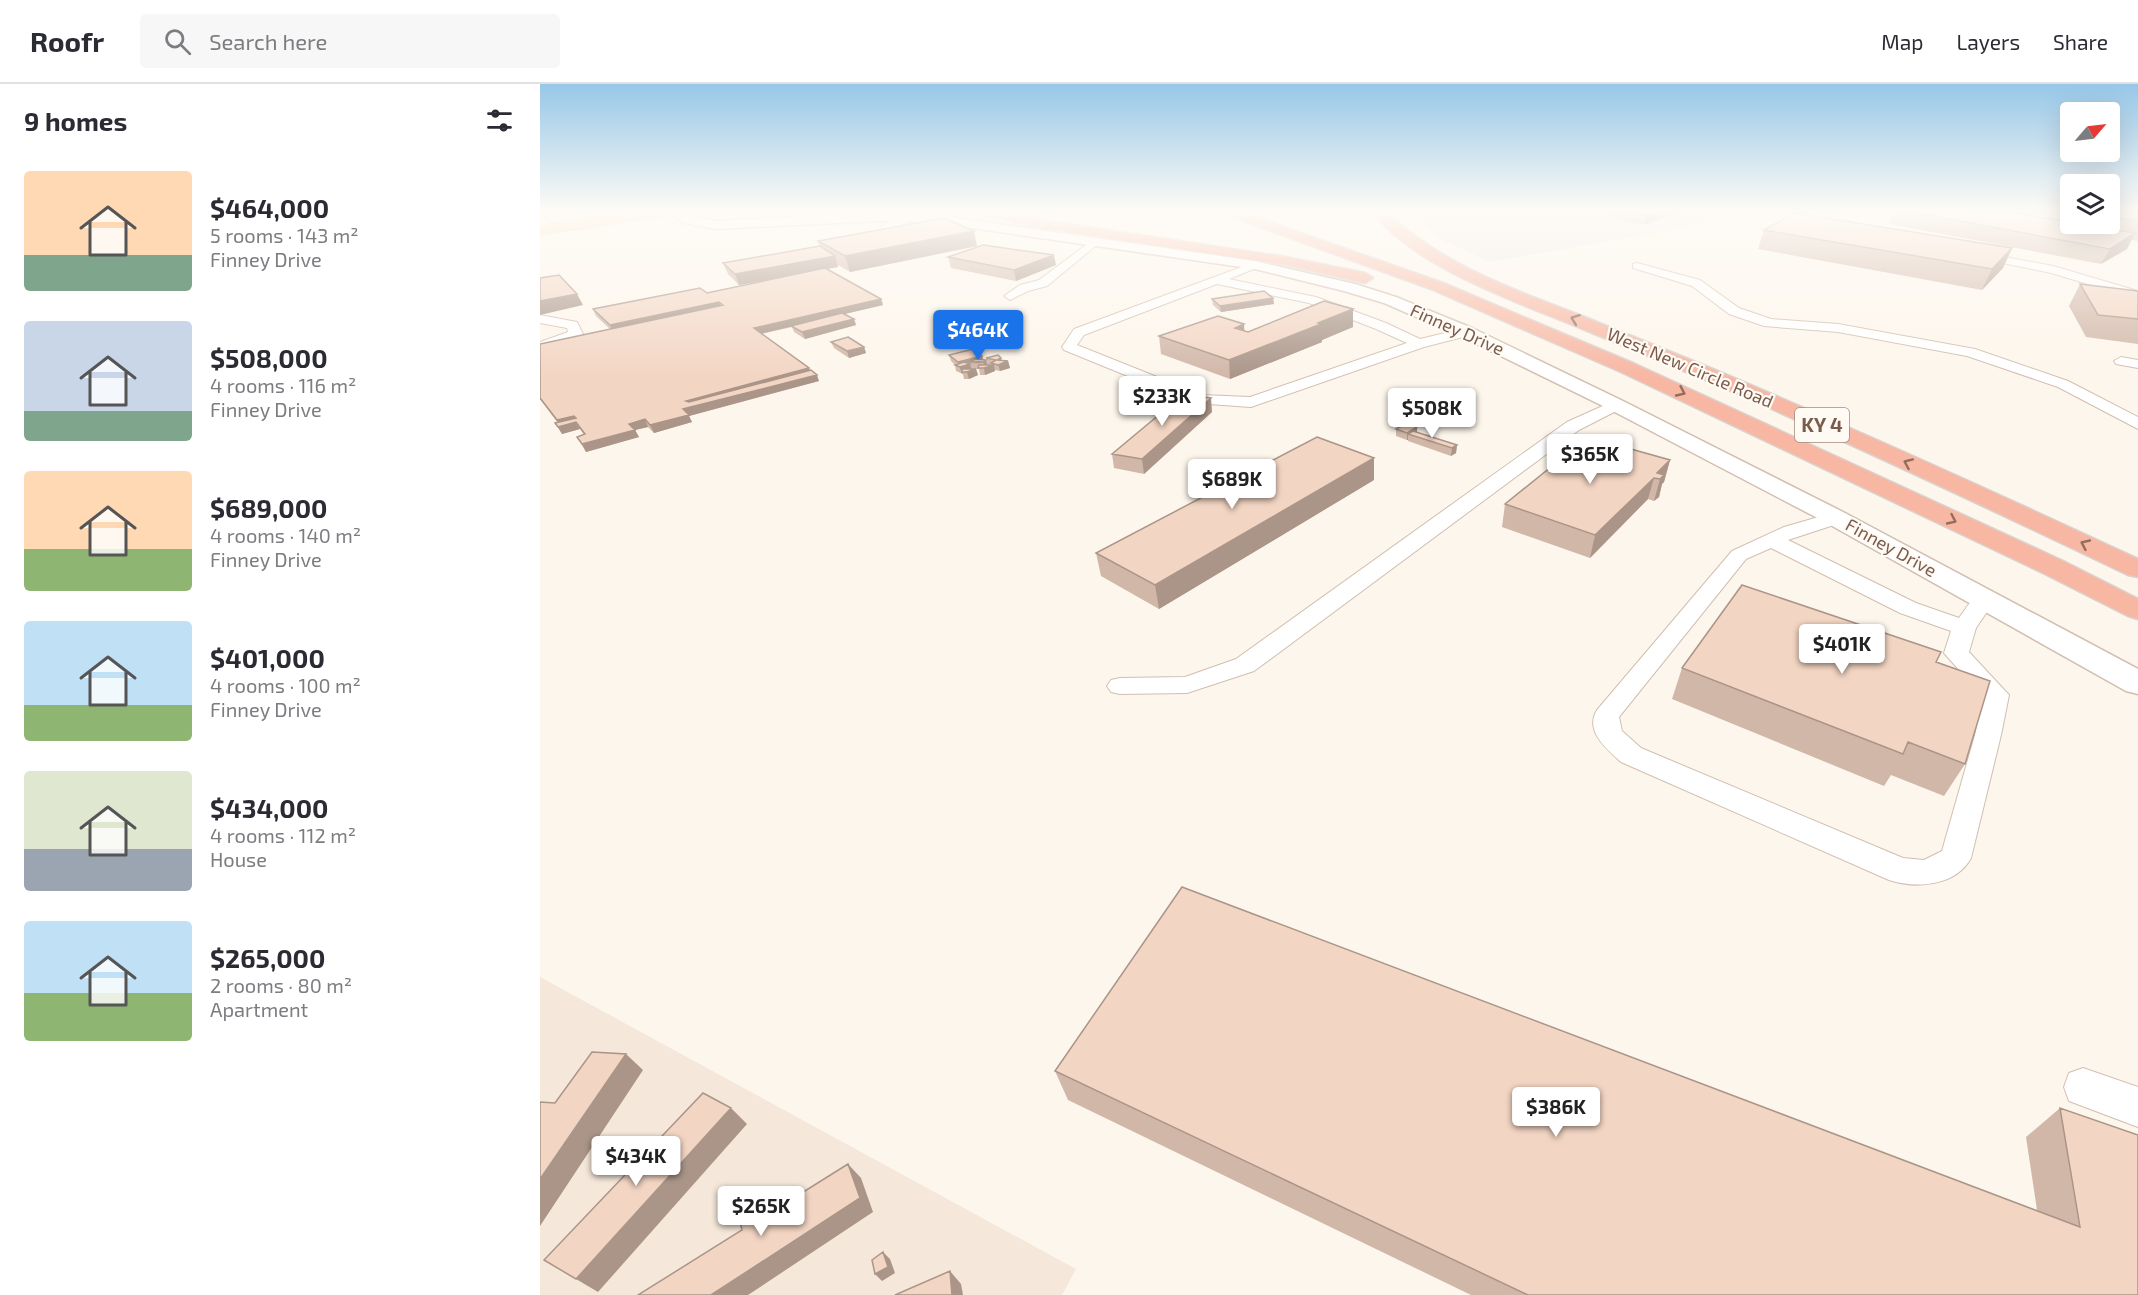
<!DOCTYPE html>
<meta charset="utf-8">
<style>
body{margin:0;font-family:"Exo 2",sans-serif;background:#f7f7f7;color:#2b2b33;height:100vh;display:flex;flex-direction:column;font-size:22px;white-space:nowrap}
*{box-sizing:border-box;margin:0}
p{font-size:20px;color:#7c7c81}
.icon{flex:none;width:33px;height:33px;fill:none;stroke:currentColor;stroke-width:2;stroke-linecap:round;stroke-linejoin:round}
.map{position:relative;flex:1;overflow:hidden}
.drawer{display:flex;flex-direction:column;background:#fff;width:540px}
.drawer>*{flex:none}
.needle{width:39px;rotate:62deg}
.controls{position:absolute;left:1520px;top:18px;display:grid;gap:12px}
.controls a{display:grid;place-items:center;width:60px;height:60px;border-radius:6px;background:#fff;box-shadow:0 6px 24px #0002;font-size:30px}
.price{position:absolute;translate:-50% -51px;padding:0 14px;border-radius:6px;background:#fff;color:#222;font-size:20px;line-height:39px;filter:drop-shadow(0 2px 3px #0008)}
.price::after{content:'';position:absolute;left:50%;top:36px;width:18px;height:14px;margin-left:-9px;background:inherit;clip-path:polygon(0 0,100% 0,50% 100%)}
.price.selected{background:#1a73e8;color:#fff}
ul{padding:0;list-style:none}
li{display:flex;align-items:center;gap:18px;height:150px;padding:0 24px}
li span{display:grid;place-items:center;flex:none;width:168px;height:120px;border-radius:6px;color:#555}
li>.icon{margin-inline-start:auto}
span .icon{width:72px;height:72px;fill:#fffc;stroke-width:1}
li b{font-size:26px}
h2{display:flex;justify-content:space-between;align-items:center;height:72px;padding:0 24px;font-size:26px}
header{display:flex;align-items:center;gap:36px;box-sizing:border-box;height:84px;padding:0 30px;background:#fff;border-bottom:2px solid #e1e1e2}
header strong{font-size:28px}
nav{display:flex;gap:33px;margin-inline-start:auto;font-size:21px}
.search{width:420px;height:54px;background:#f7f7f7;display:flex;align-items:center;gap:15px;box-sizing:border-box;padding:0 21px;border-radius:6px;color:#7c7c81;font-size:22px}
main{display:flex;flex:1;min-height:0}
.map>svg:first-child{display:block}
.residential{fill:#f5e8da}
.industrial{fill:#efe9e4}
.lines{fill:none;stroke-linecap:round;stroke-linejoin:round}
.service-casing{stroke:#d1beb0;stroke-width:2}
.minor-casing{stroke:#d1beb0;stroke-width:3}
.primary-casing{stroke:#dad1cd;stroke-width:3}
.motorway-casing{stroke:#dad1cd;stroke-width:3}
.service{fill:#fff;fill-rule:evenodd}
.minor{fill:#fff;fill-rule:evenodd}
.primary{fill:#fbd9a5;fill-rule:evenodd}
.motorway{fill:#f7b7a3;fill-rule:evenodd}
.wall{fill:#d1b7a8}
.shaded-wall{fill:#aa9588}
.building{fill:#f3d5c3;stroke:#aa9588;stroke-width:1.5}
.oneway{stroke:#936e5e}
.labels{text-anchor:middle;stroke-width:4.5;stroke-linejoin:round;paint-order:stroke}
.far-street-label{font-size:18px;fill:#7a5c4d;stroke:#fffaf3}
.shield{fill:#fffaf3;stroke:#a28b7f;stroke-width:1.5}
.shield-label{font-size:20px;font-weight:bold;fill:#7a5c4d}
</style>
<header>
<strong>Roofr</strong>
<div class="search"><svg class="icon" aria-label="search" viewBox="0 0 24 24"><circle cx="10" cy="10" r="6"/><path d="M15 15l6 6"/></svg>Search here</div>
<nav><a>Map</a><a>Layers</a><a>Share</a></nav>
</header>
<main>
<section class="drawer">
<h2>9 homes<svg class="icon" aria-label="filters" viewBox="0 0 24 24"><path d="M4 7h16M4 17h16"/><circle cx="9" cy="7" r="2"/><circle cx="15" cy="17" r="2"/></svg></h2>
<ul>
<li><span style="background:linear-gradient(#ffd9b3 70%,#7fa58c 0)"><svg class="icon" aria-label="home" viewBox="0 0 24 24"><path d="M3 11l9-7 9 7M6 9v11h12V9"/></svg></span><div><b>$464,000</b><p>5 rooms · 143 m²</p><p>Finney Drive</p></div></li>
<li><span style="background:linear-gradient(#c9d6e8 75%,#7fa58c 0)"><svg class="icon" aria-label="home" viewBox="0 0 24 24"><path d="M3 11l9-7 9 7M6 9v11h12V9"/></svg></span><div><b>$508,000</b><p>4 rooms · 116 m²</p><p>Finney Drive</p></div></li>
<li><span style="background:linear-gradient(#ffd9b3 65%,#8fb573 0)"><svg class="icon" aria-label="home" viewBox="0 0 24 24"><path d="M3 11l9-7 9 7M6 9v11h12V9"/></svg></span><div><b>$689,000</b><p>4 rooms · 140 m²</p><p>Finney Drive</p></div></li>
<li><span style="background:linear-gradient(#bfe0f5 70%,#8fb573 0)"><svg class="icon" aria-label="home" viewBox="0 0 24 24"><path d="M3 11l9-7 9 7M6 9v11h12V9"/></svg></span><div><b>$401,000</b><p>4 rooms · 100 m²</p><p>Finney Drive</p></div></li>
<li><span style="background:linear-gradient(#dfe7d0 65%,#9aa5b1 0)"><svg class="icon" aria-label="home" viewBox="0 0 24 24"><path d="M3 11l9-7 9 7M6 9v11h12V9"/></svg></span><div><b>$434,000</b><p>4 rooms · 112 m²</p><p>House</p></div></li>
<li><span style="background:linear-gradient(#bfe0f5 60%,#8fb573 0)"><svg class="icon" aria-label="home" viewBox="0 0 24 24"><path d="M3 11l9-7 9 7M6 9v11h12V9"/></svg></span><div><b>$265,000</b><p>2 rooms · 80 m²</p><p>Apartment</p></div></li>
</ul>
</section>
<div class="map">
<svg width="1598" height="1211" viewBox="0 0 1598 1211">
<rect width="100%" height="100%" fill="#fdf6ec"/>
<!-- residential -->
<path class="residential" d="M0,893L536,1185L522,1211H0Z"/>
<!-- industrial -->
<path class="industrial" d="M870,125H1200L1131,146L951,178L902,156Z"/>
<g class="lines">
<defs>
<path id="service" d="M29,125H47L42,128H30Z
M1393,125H1416L1489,136L1511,125H1523L1490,142L1398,128Z
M0,130L5,133L10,146L9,148L0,146Z
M369,130L374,133L373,135L350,146L348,155L334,158L333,156L339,151L341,142Z
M554,155L558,156V160L507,202L488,207L470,216L464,212L480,201L499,196Z
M1433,167L1513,182L1598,207V215L1511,189L1429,172L1427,170Z
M715,178L719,179V183L689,195L776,213L846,239L880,255L926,244L933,248L931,251L884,263L711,323L654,319L524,266L522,263L534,245ZM677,200L769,219L836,245L867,259L710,313L662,311L537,261L544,251Z
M1097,179L1160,196L1199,224L1231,235L1298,240L1435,265L1528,297L1598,333V345L1518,303L1427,272L1298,248L1224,242L1189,230L1152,202L1093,184V180Z
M0,231L37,238L43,250L24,261L0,266V258L28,248L27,244L0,239Z
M1581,273L1598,276V284L1576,280L1574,277Z
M1076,316L1082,318L1084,321L1082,324L1039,346L714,587L647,609L580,610L571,608L567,602L571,596L580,594L645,593L696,575L1027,338Z
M1296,428L1303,430L1306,434L1303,438L1248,456L1376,519L1419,534C1429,521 1434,507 1452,511L1455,516L1436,544L1429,568L1469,611L1461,651L1431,774C1416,802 1376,805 1349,796L1081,678C1067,665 1044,647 1057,626L1192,467L1244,443ZM1231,464L1360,529L1411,547L1404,569L1443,613L1435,651L1402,767L1384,776L1363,774L1101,664L1082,647L1079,633L1206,475Z
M1543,984L1598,1003V1043L1529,1017L1524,1003L1529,989Z"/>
<path id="minor" d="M125,125H139L153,133L175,137L338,129L390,130L715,177L815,200L856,213L932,244L1083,317L1305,429L1598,585V610L1586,607L1287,439L1069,325L920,252L844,219L804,207L715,185L390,138L338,137L175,145L144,139Z
M1252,125H1265L1262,129L1269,134L1263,138L1247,130Z"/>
<path id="primary" d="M116,125H146L140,129L0,150V142Z"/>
<path id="motorway" d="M433,125H453L500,136L746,173L825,189L833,194L825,199L746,181L500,144L435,128Z
M676,125H693L903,199L1095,280L1523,477L1598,515V535L1588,532L1503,489L1081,288L891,205L678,128Z
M831,125H844C897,178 968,204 1037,230C1079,247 1121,264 1163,281C1309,342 1454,408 1598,475V493L1588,491C1461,430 1333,370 1205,313C1152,290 1099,268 1045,246C985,221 867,181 831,125Z"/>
</defs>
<!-- service casing -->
<use href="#service" class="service-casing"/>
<!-- minor casing -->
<use href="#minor" class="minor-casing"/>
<!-- primary casing -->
<use href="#primary" class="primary-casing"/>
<!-- motorway casing -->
<use href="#motorway" class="motorway-casing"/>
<!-- service -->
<use href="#service" class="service"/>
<!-- minor -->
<use href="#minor" class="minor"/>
<!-- primary -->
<use href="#primary" class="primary"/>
<!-- motorway -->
<use href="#motorway" class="motorway"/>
</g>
<!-- wall -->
<path class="wall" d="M1069,125H1143V126L1104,141L1067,133Z
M1355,125H1463L1459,126L1544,141L1545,140H1569V125H1598V157L1591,156L1587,165L1561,180L1349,140Z
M1224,146L1472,164L1463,184L1442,206L1218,165Z
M278,157L437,162L310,188L298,181V183L286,185L341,215L343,221L304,230L314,235L316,241L265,255L254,248L252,243L221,250L270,287L279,297L149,332L152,338L114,349L108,343L95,346L99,353L46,368L37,353L44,351L40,345L22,350L15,339L17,338L0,315V260L70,245L56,232L53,225L167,209L240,194L199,201L188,190L183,179L280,162Z
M408,173L516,181L476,197L411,184Z
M1540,200L1598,207V260L1546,253L1529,222Z
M733,214L734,220L681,228L673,221L672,215Z
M813,225V243L782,256V258L690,295L621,270L619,252L705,247L708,248Z
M291,258L324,263L326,269L309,274L294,264Z
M409,271L442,272L443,276H446L447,281L446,274L468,277L470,284L460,287L455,286V287L445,291H440L439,285H436L438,291L429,295H424L423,290L416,287L415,281L411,277Z
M672,328L604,390L574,384L572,370Z
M856,345L877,348L917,361L916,369L911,372L868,357V356H867L856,352Z
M1130,376L1124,398L1122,400L1119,413L1114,417L1108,415L1050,474L962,443L965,420Z
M834,396L619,525L561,492L556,469Z
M1396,578L1425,680L1404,712L1351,691L1344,702L1132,615L1142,584Z
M515,987L1497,1126L1486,1053L1520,1024L1598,1211H931L528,1016Z"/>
<!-- shaded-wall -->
<path class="shaded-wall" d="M1123,125H1143V126L1104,141L1106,131Z
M434,147L437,162L310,188L305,172Z
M1595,149L1587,165L1561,180L1570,165Z
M1472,164L1463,184L1442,206L1452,185Z
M514,171L516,181L476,197L474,186Z
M295,172L298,183L199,201L195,190Z
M37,210L43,221L0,231V217Z
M733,214L734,220L681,228L680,222Z
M341,215L343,221L216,251L214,244Z
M179,218L182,224L73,248L70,241Z
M813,225V243L782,256V258L690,295L689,276Z
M314,235L316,241L265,255L262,248Z
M704,240L705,258L695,244Z
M324,263L326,269L309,274L307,267Z
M442,272L444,278L446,276L448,283L454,281L455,287L445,291L444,284H445L443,278H429L432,286L436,285L438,291L429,295L427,288H422L423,290H422L418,278Z
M461,274L462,279L468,277L470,284L460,287L457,276Z
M269,284L272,291H277L279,297L149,332L152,338L114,349L110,341L143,325L146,317Z
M671,314L672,328L604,390L602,375Z
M34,332L38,339H36L40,345L22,350L18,343L20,342L17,336Z
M105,335L108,343L95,346L99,353L46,368L42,360L89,340Z
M877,343V351L868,350V356H867V349Z
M917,361L916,369L911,372L912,364Z
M834,374V396L619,525L615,501Z
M1130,376L1124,398L1122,400L1119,413L1114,417L1120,395L1117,389Z
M1114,394L1108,415L1050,474L1055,451Z
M86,970L103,986L0,1142V1095Z
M191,1024L207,1040L58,1208L36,1195Z
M308,1080L321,1094L333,1128L208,1211H171Z
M219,1108L235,1122L241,1146L225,1132Z
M343,1168L350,1175L355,1189L342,1197L335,1190Z
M410,1187L421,1200L423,1211H412Z"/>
<!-- building -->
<path class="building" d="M1074,125H1123L1106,131Z
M1355,125H1451L1530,138V140H1537L1595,149L1570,165Z
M1569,125H1598V137L1569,132Z
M1255,129L1472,164L1452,185L1224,146Z
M404,134L434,147L305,172L278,157Z
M443,161L514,171L474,186L408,173Z
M280,162L295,172L195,190L183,179Z
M285,184L341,215L214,244L269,284L146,317L149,318L271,286L277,291L143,325L149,331L110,341L105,335L89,340L95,346L42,360L37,353L45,350L36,338L18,343L15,339L36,334L34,332L17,336L0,314V260L183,221L179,218L70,241L53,225L160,204L167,209Z
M19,191L37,210L0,217V194Z
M1540,200L1598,207V235L1558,231Z
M724,207L733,214L680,222L672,215Z
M784,217L813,225L778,239L781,240L689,276L619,252L678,232L704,240L695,244L708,248Z
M302,229L314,235L262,248L251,242Z
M308,253L324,263L307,267L291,258Z
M433,265L442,272L418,278L409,271Z
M458,271L461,274L457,276L468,277L458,281L451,279L456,276L446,274Z
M436,275L446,276L443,278H429Z
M424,278L430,280L420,283L415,281Z
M439,281H454L444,284H438Z
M422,285H436L427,288H422Z
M644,310L671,314L602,375L572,370Z
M866,339L877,343L867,349L856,345Z
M873,347L917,361L912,364L868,350Z
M777,353L834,374L615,501L556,469Z
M1048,353L1130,376L1117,389L1124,391L1120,395L1114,394L1055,451L965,420Z
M1202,501L1401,568L1396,578L1450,597L1425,680L1368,658L1363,670L1142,584Z
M642,803L1540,1143L1520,1024L1598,1051V1211H988L515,987Z
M52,968L86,970L0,1095V1018L15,1019Z
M163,1009L191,1024L36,1195L4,1176Z
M308,1080L320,1114L171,1211H98L202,1146L196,1122L219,1108L225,1132Z
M343,1168L348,1183L335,1190L332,1176Z
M410,1187L412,1211H355Z"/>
<!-- one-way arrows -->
<defs><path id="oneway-chevron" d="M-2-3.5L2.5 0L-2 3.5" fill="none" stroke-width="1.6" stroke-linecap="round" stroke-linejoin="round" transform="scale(1.5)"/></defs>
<g class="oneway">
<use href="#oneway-chevron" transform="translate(1035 235) rotate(-159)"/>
<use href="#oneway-chevron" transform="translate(1141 308) rotate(25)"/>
<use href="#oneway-chevron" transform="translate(1368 379) rotate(-156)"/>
<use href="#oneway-chevron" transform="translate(1412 436) rotate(25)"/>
<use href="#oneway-chevron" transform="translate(1545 460) rotate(-155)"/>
</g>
<!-- sky -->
<linearGradient id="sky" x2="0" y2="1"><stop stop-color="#97c7e8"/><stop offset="0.43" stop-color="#fefbf6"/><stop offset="1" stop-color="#fefbf6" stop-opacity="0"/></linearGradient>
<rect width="1598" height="294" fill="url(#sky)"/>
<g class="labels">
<!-- far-street labels -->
<g class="far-street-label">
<text transform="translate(917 246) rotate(24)" y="6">Finney Drive</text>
<text transform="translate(1150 284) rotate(23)" y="6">West New Circle Road</text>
<text transform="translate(1351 464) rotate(29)" y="6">Finney Drive</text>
</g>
<!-- shield labels -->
<rect class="shield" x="1255" y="324" width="54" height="34" rx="4.5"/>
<g class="shield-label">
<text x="1282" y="348">KY 4</text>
</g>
</g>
</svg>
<div class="controls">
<a><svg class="needle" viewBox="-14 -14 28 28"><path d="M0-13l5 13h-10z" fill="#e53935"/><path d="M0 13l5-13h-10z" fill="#7c7c81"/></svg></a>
<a><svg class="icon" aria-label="layers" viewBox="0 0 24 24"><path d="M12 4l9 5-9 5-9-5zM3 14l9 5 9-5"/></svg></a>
</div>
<b class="price selected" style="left:438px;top:277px">$464K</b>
<b class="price" style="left:622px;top:343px">$233K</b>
<b class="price" style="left:892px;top:355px">$508K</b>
<b class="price" style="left:1050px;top:401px">$365K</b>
<b class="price" style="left:692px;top:426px">$689K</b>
<b class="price" style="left:1302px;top:591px">$401K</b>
<b class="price" style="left:1016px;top:1054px">$386K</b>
<b class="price" style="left:96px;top:1103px">$434K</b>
<b class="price" style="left:221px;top:1153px">$265K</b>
</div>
</main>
